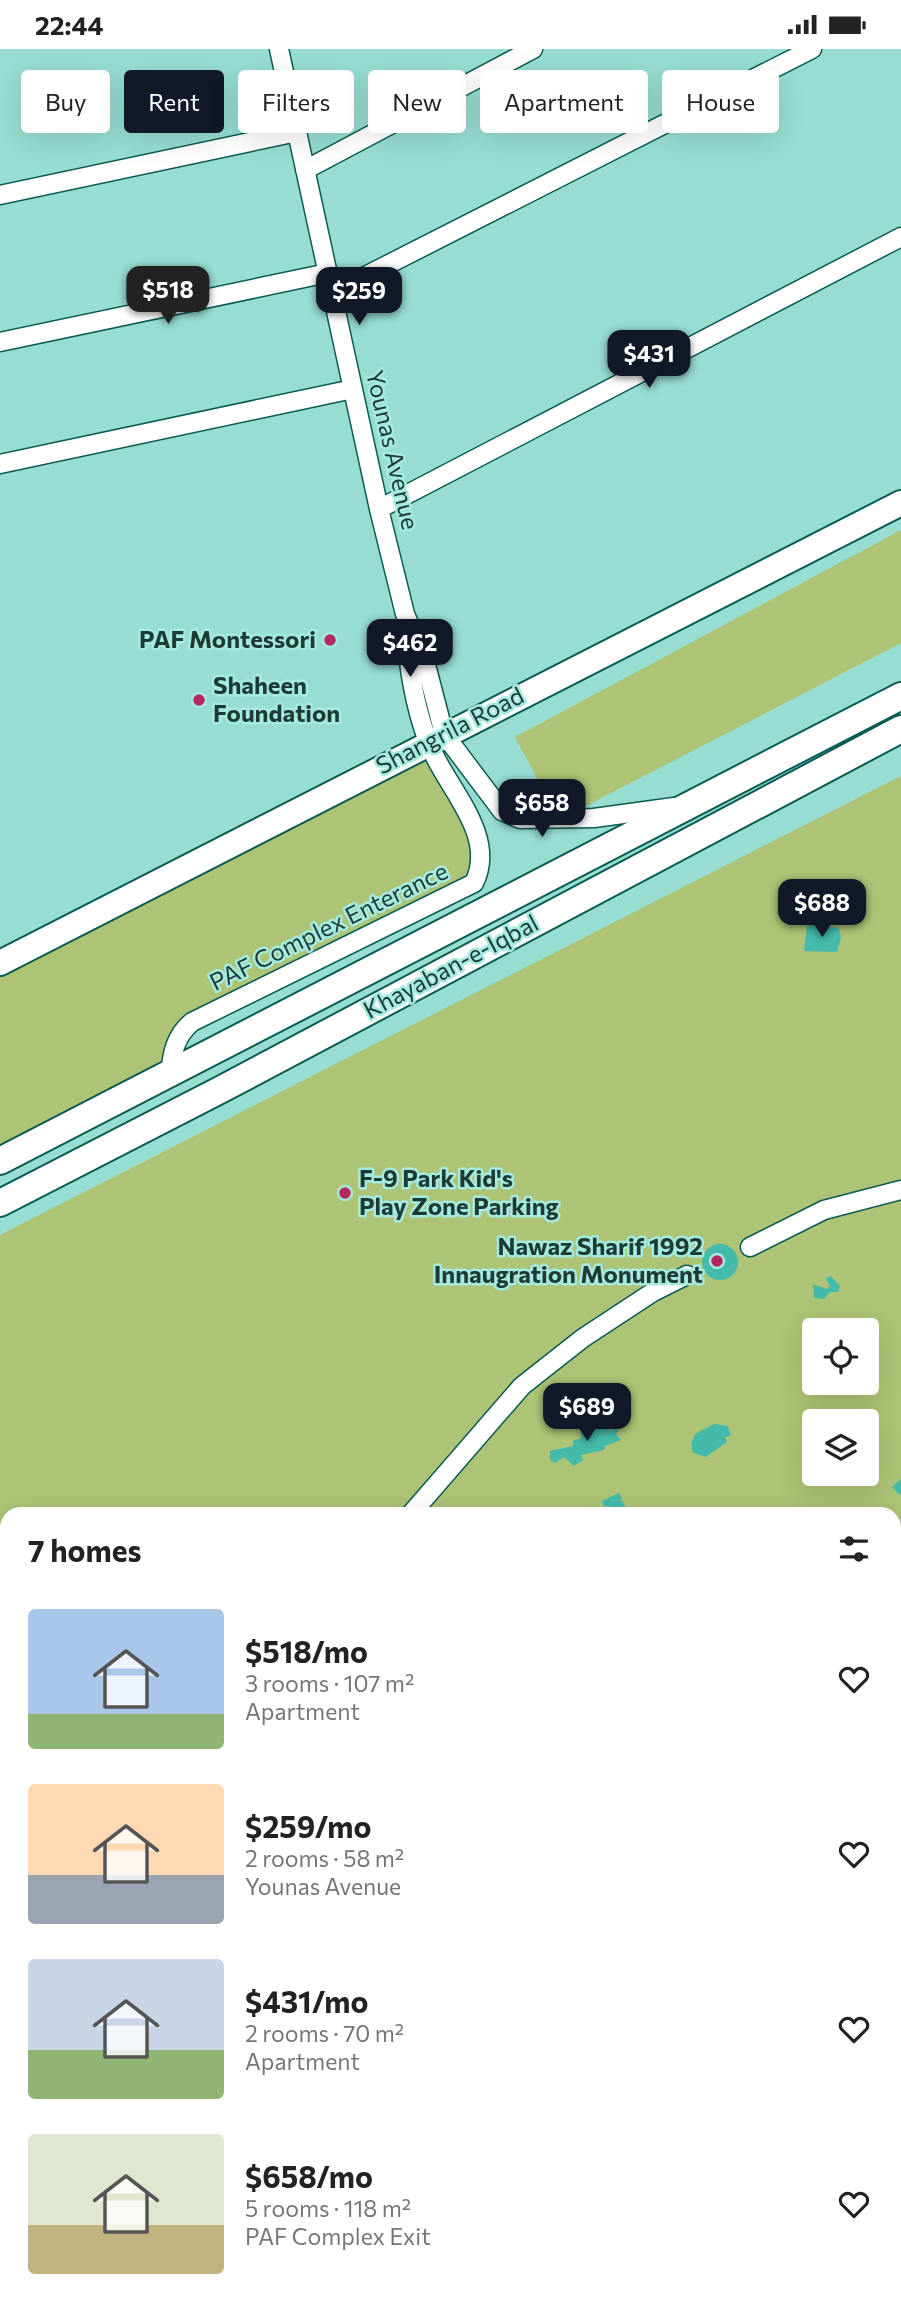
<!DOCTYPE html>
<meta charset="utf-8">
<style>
body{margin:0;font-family:Commissioner,sans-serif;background:#f2f2f2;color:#222;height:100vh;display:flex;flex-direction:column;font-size:26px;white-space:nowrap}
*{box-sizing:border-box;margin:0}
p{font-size:23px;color:#767676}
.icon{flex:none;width:38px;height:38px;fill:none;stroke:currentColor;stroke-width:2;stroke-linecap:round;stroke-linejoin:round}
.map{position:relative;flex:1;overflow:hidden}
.details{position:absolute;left:0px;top:1458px;width:901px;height:800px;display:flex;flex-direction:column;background:#fff;border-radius:21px 21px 0 0;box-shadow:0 7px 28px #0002}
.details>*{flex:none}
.banner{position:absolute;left:21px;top:21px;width:859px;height:63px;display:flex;gap:14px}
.buttons{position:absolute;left:802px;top:1269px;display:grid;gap:14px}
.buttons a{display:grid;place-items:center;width:77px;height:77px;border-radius:7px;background:#fff;box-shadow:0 7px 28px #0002;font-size:35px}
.price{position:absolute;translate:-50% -60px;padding:0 16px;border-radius:14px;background:#111827;color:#fff;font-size:23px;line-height:46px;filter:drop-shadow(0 2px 4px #0008)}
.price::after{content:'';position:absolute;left:50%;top:42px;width:21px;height:16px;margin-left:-10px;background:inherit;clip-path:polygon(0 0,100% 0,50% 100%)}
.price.current{background:#222;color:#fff}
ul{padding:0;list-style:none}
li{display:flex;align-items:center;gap:21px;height:175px;padding:0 28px}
li span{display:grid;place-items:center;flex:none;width:196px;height:140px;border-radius:7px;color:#555}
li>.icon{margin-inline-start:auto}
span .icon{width:84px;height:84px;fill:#fffc;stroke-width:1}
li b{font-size:30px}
h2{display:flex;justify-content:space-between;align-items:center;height:84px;padding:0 28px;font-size:30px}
.pill{padding:0 24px;border-radius:7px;background:#fff;box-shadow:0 7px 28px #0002;font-size:24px;line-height:63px}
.pill.current{background:#111827;color:#fff}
.status{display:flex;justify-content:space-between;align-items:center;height:49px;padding:0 35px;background:#fff;direction:ltr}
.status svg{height:19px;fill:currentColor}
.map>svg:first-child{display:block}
.green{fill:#adc375;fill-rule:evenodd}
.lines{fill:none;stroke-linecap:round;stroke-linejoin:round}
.stream{stroke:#8c66be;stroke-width:5}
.building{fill:#4ba}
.street-casing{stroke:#0a5b51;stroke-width:21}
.secondary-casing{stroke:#0a5b51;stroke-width:28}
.primary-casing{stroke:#0a5b51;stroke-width:30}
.street{stroke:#fff;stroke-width:18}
.secondary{stroke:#fff;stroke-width:24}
.primary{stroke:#fff;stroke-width:26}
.poi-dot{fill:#b42860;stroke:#a4eade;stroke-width:2.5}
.labels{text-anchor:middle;stroke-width:5;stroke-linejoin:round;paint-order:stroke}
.street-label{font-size:24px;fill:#1d3a35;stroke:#a4eade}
.poi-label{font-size:24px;font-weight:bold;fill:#1d3a35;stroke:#a4eade;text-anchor:end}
</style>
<div class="status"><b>22:44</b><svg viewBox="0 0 49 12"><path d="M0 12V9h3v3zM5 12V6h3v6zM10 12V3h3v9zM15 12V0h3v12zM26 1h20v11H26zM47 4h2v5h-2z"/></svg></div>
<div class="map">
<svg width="901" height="2256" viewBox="0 0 901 2256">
<rect width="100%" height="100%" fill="#97ddd1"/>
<!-- green -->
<path class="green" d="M901,481V594L559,771L515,688Z
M427,693L480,802L474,834L192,973L170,1025L0,1112V914Z
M901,727V2256H0V1186ZM814,1281H866V1334H814ZM814,1372H866V1424H814ZM7,1465H894V2250H7Z"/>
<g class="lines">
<!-- stream -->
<path class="stream" d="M0,1944L7,1965
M125,2250L127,2256"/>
</g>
<!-- building -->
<path class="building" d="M807,875L839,879L841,889L837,903L804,902Z
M702 1213a18 18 0 1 1 36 0a18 18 0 1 1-36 0Z
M831,1227L840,1237L838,1243H830L824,1250L814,1249L813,1235L826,1240L830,1238L826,1229Z
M601,1369L608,1374L610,1383L614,1379L619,1381L616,1385L621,1391L605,1397L604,1401L581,1406L583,1411L574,1417L564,1408L555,1414L550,1411V1402L573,1397V1391L581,1390V1379H595V1373Z
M714,1375L728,1377L731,1387L725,1388L727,1393L706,1408L693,1404L691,1395L695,1385Z
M901,1430V1447L892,1438Z
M619,1444L622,1450L616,1453L622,1451L626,1459L608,1465L605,1460L611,1456L604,1458L602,1452Z"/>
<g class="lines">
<defs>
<path id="street" d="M279,0L379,460L405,565L425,612L444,685L502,762L520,770L594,769L674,758
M305,121L533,0
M0,146L297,83
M332,244L812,0
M0,293L328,224
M0,415L353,340
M379,460L901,188
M170,1025C172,1005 175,987 192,973L474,834C499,784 442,735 427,690C414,654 408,617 406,579
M750,1198L824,1161L901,1141
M411,1465L522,1337L583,1289L653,1243L687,1226
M0,1807L7,1806
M673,2250L674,2256"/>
<path id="secondary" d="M0,914L901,454"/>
<path id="primary" d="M0,1112L901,647
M0,1154L220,1041L901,680"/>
</defs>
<!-- street casing -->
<use href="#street" class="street-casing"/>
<!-- secondary casing -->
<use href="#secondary" class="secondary-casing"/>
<!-- primary casing -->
<use href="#primary" class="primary-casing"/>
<!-- street -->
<use href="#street" class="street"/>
<!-- secondary -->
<use href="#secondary" class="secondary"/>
<!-- primary -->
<use href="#primary" class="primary"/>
</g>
<!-- markers -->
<g class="poi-dot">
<circle cx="330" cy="591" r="7"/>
<circle cx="199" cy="651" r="7"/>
<circle cx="345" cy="1144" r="7"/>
<circle cx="717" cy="1212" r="7"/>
</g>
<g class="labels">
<!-- street labels -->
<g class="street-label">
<text transform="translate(392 401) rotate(77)" y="8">Younas Avenue</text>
<text transform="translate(450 682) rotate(-27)" y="8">Shangrila Road</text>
<text transform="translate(329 878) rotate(-26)" y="8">PAF Complex Enterance</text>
<text transform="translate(451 918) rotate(-28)" y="8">Khayaban-e-Iqbal</text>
</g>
<!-- poi labels -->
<g class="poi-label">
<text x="316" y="599">PAF Montessori</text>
<text x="213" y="645" text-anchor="start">Shaheen<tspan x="213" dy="28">Foundation</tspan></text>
<text x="359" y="1138" text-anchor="start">F-9 Park Kid's<tspan x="359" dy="28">Play Zone Parking</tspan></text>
<text x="703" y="1206">Nawaz Sharif 1992<tspan x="703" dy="28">Innaugration Monument</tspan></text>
</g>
</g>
</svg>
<div class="buttons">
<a><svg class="icon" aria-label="locate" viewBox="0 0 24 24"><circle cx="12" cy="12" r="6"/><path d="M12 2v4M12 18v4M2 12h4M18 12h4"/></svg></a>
<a><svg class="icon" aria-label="layers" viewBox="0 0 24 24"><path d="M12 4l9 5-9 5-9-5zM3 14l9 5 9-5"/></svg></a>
</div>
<b class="price current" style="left:168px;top:277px">$518</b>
<b class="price" style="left:359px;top:278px">$259</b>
<b class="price" style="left:649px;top:341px">$431</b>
<b class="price" style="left:410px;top:630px">$462</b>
<b class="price" style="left:542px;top:790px">$658</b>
<b class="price" style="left:822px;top:890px">$688</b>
<b class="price" style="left:587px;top:1394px">$689</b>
<div class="banner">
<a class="pill">Buy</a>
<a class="pill current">Rent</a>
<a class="pill">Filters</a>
<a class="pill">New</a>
<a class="pill">Apartment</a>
<a class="pill">House</a>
</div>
<section class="details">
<h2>7 homes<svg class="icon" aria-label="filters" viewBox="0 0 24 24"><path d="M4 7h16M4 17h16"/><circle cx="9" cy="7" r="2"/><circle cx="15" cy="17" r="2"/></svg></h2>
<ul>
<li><span style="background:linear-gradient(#a9c7e8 75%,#8fb573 0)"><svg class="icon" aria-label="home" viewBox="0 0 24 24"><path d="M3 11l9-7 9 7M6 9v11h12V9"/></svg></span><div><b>$518/mo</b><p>3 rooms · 107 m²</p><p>Apartment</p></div><svg class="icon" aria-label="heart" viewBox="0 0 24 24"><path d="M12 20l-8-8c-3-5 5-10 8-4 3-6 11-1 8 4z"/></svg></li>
<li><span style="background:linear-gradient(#ffd9b3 65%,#9aa5b1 0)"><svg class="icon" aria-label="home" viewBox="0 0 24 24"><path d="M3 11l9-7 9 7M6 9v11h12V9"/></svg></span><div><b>$259/mo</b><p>2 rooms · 58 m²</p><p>Younas Avenue</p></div><svg class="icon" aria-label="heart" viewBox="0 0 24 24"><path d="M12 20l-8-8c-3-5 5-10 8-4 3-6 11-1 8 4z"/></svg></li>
<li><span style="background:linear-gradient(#c9d6e8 65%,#8fb573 0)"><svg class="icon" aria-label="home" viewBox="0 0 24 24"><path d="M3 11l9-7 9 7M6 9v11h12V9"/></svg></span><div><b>$431/mo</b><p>2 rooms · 70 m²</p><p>Apartment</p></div><svg class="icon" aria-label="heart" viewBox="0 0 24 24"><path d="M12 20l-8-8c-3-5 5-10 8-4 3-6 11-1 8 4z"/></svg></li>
<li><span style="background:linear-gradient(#dfe7d0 65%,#c2b280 0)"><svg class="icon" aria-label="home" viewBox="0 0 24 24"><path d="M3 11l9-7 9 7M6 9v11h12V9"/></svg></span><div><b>$658/mo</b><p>5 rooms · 118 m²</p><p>PAF Complex Exit</p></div><svg class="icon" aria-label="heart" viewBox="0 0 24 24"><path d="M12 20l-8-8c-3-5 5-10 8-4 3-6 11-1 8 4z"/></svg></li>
</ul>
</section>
</div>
